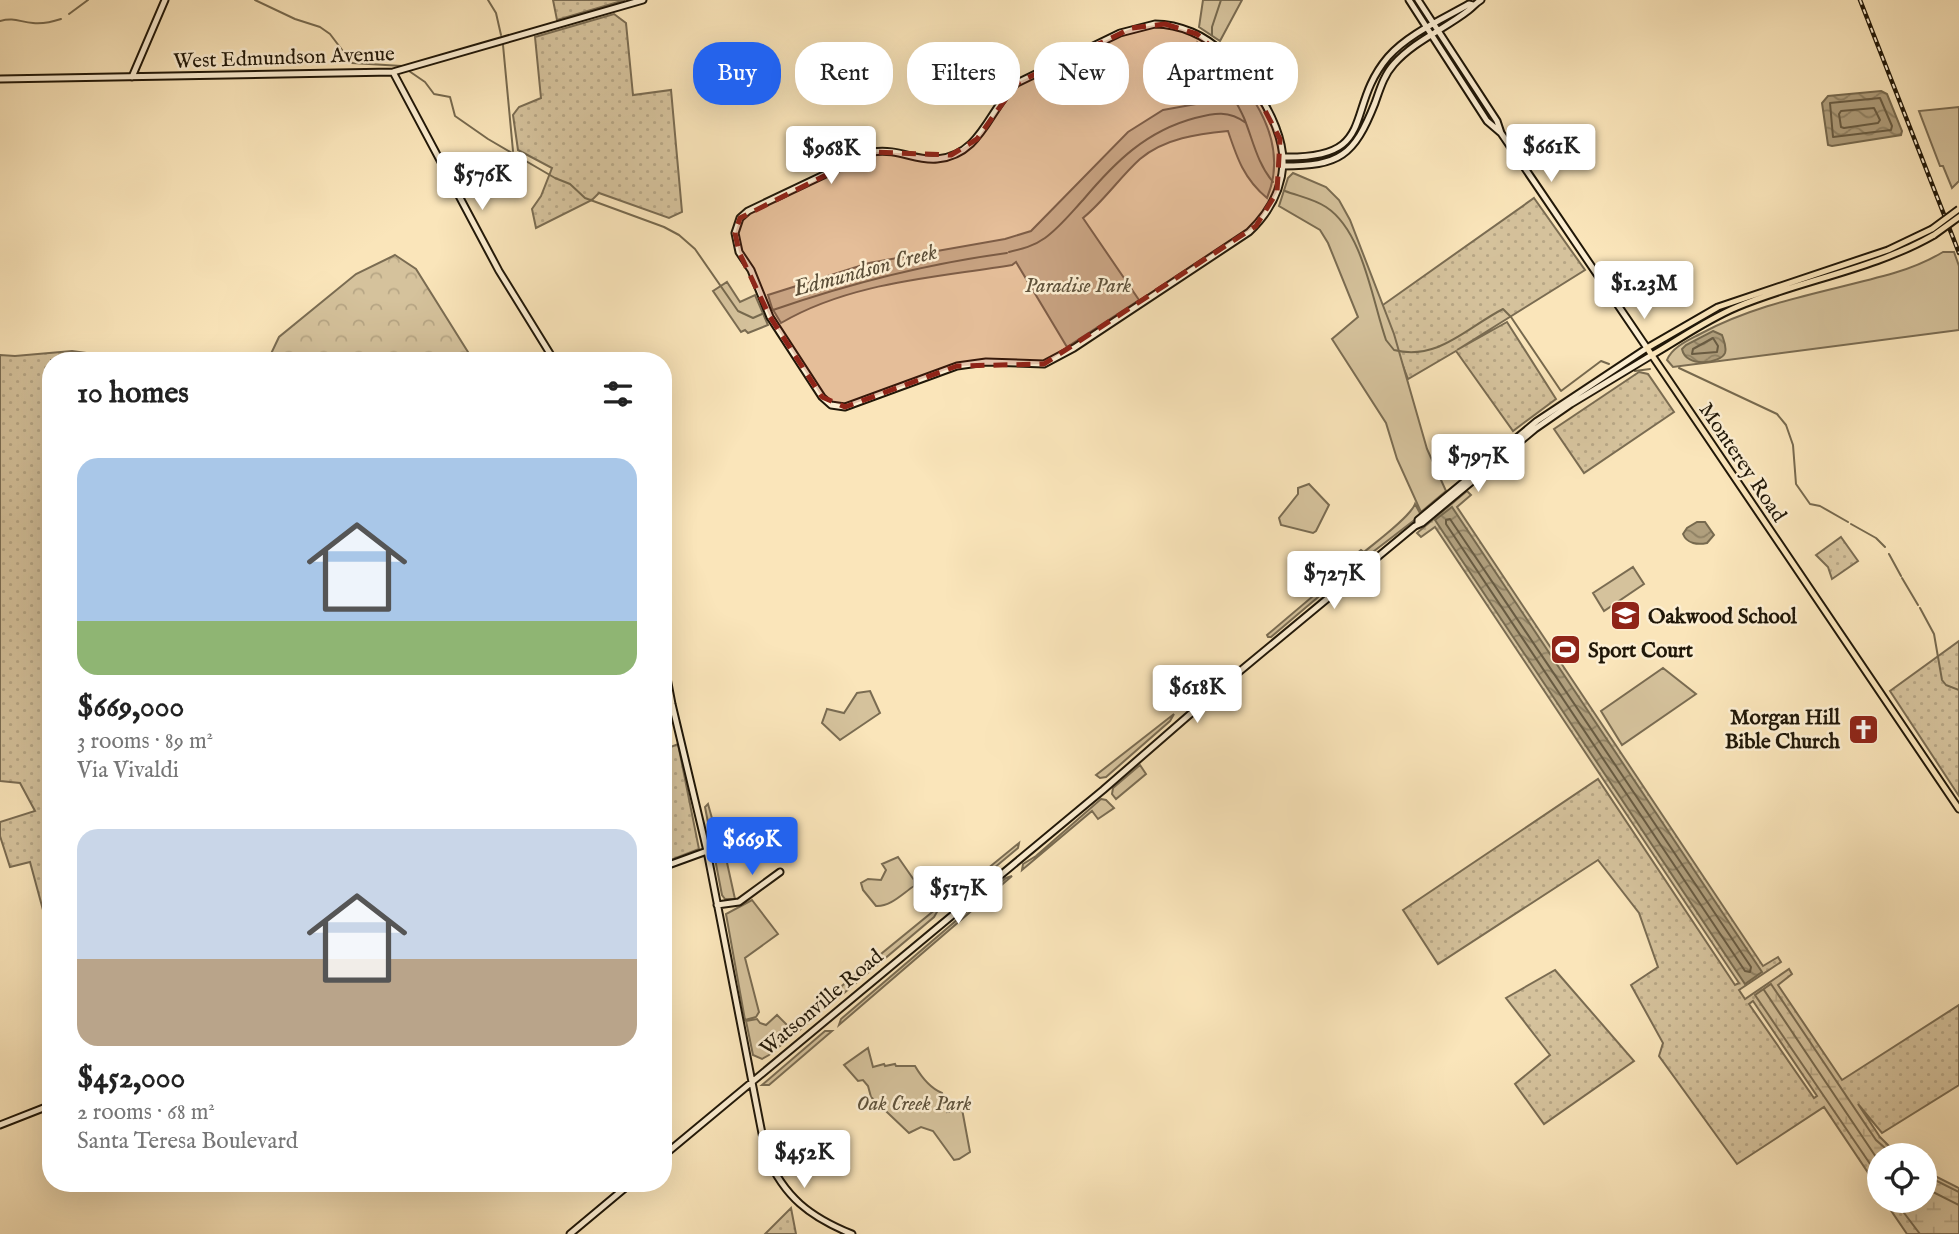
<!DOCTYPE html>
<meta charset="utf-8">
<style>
body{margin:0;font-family:"IM FELL English",serif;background:#f2f2f2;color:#222;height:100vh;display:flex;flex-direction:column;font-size:26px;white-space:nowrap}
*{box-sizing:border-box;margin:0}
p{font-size:23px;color:#767676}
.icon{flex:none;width:38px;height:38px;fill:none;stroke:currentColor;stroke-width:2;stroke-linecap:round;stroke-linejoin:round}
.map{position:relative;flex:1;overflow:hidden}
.panel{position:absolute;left:42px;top:352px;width:630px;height:840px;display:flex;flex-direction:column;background:#fff;border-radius:28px;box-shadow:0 7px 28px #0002}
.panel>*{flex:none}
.guide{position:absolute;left:693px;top:42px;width:665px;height:63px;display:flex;gap:14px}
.tools{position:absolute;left:1867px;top:1143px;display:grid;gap:14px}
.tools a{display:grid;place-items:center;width:70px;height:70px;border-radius:50%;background:#fff;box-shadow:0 7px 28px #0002;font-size:35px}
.price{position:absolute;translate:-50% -60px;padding:0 16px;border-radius:7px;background:#fff;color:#222;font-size:23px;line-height:46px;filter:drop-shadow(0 2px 4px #0008)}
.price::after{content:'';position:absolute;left:50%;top:42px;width:21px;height:16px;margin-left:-10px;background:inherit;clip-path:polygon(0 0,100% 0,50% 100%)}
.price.on{background:#2563eb;color:#fff}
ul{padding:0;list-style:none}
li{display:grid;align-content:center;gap:14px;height:371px;padding:0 35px}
li span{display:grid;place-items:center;height:217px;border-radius:21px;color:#555}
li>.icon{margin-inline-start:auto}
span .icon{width:126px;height:126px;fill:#fffc;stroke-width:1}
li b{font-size:30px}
h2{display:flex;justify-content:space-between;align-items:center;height:84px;padding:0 35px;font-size:30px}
.pill{padding:0 24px;border-radius:28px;background:#fff;box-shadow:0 7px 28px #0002;font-size:24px;line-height:63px}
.pill.on{background:#2563eb;color:#fff}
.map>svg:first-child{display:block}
.grass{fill:url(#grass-dots);stroke:#7a6c52;stroke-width:2;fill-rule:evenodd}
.forest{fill:url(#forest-crowns);stroke:#7a6c52;stroke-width:2}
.wetland{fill:url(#wetland-marsh);stroke:#7a6c52;stroke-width:2}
.green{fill:#d5c29c;stroke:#7a6c52;stroke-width:2}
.water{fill:url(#water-waves);stroke:#76694e;stroke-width:2}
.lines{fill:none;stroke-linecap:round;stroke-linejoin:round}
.shore{stroke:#685b42;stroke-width:2}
.stream{stroke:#76694e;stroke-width:2}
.secondary-casing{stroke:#201708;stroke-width:9}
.primary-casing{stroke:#201708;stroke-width:9}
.secondary{stroke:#fceed2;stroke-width:5}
.primary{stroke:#fae5ba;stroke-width:5}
.rail-casing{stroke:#201708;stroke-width:4.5}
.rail{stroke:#fceed2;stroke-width:2;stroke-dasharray:5;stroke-linecap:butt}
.primary-bridge-casing{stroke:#201708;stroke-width:9;stroke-linecap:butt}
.primary-bridge{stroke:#fae5ba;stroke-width:5}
.marked{fill:#8f2418;fill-opacity:0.2;stroke:#8f2418;stroke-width:5;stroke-dasharray:14 9;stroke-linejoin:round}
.labels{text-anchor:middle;stroke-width:5;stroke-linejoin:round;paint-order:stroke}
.street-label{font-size:21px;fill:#201708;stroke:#fceed2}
.park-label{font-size:21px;font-style:italic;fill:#5f533c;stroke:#fceed2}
.poi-label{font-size:21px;font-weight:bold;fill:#201708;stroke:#fceed2;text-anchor:start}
.water-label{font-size:23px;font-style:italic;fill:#5a4d37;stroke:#fceed2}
</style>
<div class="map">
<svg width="1959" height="1234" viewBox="0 0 1959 1234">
<defs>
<pattern id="grass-dots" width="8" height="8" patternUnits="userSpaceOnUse" patternTransform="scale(1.75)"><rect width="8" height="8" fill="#d5c29c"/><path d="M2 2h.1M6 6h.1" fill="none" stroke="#b7a685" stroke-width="1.8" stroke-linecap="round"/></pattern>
<pattern id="forest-crowns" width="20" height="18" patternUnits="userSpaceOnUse" patternTransform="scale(1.75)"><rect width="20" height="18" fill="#d5c29c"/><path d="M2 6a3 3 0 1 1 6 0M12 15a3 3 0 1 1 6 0" fill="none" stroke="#b7a685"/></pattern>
<pattern id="wetland-marsh" width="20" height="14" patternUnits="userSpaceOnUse" patternTransform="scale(1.75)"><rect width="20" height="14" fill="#d5c29c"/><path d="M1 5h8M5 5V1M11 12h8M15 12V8" fill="none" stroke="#b7a685"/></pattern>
<pattern id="water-waves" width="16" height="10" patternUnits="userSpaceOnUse" patternTransform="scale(1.75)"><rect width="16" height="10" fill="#b09f7d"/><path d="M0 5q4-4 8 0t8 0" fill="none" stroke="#8f8164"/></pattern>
</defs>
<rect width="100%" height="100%" fill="#fae5ba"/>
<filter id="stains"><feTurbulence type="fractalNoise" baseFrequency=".00286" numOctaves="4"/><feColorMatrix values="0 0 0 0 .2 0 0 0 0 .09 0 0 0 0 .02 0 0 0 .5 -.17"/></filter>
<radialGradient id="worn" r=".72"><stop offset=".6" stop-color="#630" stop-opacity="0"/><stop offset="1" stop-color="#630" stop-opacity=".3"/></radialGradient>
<!-- grass -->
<path class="grass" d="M553,0H625L557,20Z
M614,14L626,23L633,95L671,90L682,212L669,218L599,193L592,200L536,228L532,209L541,196L552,168L518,150L513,115L519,107L541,98L535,37Z
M1534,198L1585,270L1457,350L1507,322L1556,399L1513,431L1456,351L1408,379L1380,307Z
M72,351L137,360H51V917L43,910L30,862L10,867L0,836V822L35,811L20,783L0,781V355L15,356Z
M1639,372L1648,374L1674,412L1584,473L1554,429Z
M1467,491L1471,495L1457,507L1763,966L1778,957L1781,962L1739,990L1745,999L1789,969L1792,974L1778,985L1842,1080L1959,1005V1085L1882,1133L1858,1104L1880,1137L1898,1155H1880L1879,1189L1824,1107L1737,1164L1659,1056L1663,1043L1631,985L1658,967L1639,913L1598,860L1438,964L1403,910L1598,779L1735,985L1739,983L1435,527L1421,537L1417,533ZM1753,1001L1817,1096L1814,1098L1749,1004Z
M1841,537L1858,561L1832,579L1828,567L1816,555Z
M1959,641V796L1890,691Z
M678,744L699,849L663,863V750Z
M1555,970L1634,1061L1544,1124L1515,1084L1550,1055L1506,998Z
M1925,1171L1959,1188V1234H1907L1890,1209L1892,1207L1887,1201L1925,1200Z
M791,1208L796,1234H765Z"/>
<!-- forest -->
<path class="forest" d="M395,255L416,269L473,360H268L279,337L356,274Z"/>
<!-- wetland -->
<path class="wetland" d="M1771,984L1876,1140L1893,1155H1880L1879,1177L1755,995Z
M1925,1175L1959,1192V1234H1920L1895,1201L1925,1200Z"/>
<!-- green -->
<path class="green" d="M1203,0H1242L1220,41L1199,27Z
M1198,43C1246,77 1292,138 1267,198C1244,179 1237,158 1228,131C1198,134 1165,138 1140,159C1120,177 1104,201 1083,218L1139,300L1067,347L1016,262L1012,265C934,278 851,282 781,323L772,308L768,295L869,263L1005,239L1031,231L1128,132L1163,110L1213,101Z
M1959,107V181L1952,188L1943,166H1940L1919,111Z
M1293,173L1326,187L1339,200L1350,220L1394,334L1427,449L1446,491L1421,512L1397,459L1386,423L1332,339L1358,317L1328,243L1320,230L1279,206L1288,178Z
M1943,252H1954L1959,266V330L1673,367L1667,360C1672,347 1689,340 1700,334C1761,301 1828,292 1894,273C1911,268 1928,261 1943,252Z
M727,282L740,302L755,295L768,325L748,333L745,330L741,332L713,291Z
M1309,484L1329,505L1316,531L1313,533L1281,525L1279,518L1298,494V488Z
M1415,504L1421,515L1365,558H1359L1356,554L1361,550L1364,552C1376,542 1410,517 1415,504Z
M1349,560L1352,567L1350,570L1271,637H1268L1267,635L1345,569Z
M1633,567L1644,584L1604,611L1593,593Z
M1663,668L1696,694L1622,745L1601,711Z
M870,691L880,713L840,740L822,723L827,709L844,713L857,693Z
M1174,714L1170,721L1106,777L1100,778L1096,775Z
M1140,765L1146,774L1116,799L1112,794L1113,788Z
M1101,799L1106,800L1114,808L1098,819L1092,811L1022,870L1023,864L1036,856Z
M708,804L720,847L724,849L735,899H725L722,895L705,807Z
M1019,843L1018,848L951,904L943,905Z
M898,857L914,880V886C902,894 890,907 876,906L863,890L861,883L868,879L881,880L886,870L882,864Z
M1012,876L839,1025L841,1019L1006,878Z
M752,900L778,934L745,958L759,1012L756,1017L745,1020L726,914Z
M936,909L937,912L934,917L831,1004L824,1005L821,1003Z
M814,1009L813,1019L769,1055L762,1059L753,1055L746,1021L757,1019L760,1023L766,1025L777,1015L790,1028Z
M825,1031H832L769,1085H762Z
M868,1048L873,1067L884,1064L885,1066L895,1064L896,1066H915C922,1078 930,1088 942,1093L947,1112L962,1109L970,1152L959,1159L954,1160L933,1131L921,1127L909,1133L871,1097L868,1086L863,1080L858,1081L844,1065Z"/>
<!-- water -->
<path class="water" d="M1881,91L1887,94L1902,131L1901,135L1832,146L1828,145L1822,103L1828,96Z
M1713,331L1722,335C1724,341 1727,347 1725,353C1721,363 1686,369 1682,349L1686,345Z
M1452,507L1762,972L1745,984L1435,520Z
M1697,522H1705L1714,535L1707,543C1698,545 1687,544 1683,534L1687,528Z"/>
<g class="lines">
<!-- shore -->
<path class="shore" d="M1880,98L1892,126L1891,130L1833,137L1830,103Z
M1874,108L1880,120L1878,123L1844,128L1841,127L1839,114L1841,111Z
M1713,338L1718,346L1717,352L1692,354L1693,349Z
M1450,519L1751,967L1750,972L1745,971L1446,524V520Z"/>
<!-- stream -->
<path class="stream" d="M255,0L295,19L320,27L330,34L352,63L402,66
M488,0L496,13L501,35
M69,14L88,0
M0,21C14,17 20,22 33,23C43,24 52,22 61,19
M1212,35V27L1221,0
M503,45L513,151
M1214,54C1220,80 1234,95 1244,118C1253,140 1257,163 1273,182
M409,71L425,82L434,94L450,97L455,116L488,139L555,178L570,184L585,198L664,227L679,235L695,249L738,311L753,318L762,314
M1285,191C1298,196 1314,199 1326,207C1363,231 1372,300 1386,340L1394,350C1438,361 1466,328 1503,309L1511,317L1561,391L1601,361L1609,364
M1009,252C1022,249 1034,246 1045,238C1059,228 1071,213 1083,200C1115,162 1146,131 1195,118C1214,113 1229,110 1246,123
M773,310C851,283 925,264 1007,253
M1679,368L1777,414L1786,425L1793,445L1796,484L1810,504L1820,506L1848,522
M1635,371L1650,369
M1851,524L1876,538L1885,547
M1889,554L1901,576
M1902,578L1918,605
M1920,608L1934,634L1942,680L1946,685L1959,690
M1764,990L1880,1163
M1925,1188L1959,1205"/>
<defs>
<path id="secondary" d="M1409,0L1487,121L1501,133
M1418,0L1497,121L1501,133L1647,348L1537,421L1418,520V524
M1155,24C1167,24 1180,27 1192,32C1235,50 1285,118 1283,165C1281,192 1268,214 1249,232L1074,348L1044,364L986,362L957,366L845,407L831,405L822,397L770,317L751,270L739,252L735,233L740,218L748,211L872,152C899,148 914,161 937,159C982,155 989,108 1017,83L1120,33Z
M393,72L499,271L554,360
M132,77L165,0
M0,79L393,72L643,0
M1283,157C1380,159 1343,110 1388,57C1408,34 1443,19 1469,4L1473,5
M1283,166C1340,166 1354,156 1375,103C1380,89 1384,75 1394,64C1414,41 1445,29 1469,10C1473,7 1476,3 1481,0
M663,657L672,704L707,851L766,1154C784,1197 810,1217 852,1234
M663,867L707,851
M717,905L739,902L780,872
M0,1125L51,1105
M663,1156L1103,790L1234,676L1415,526L1422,523L1535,429L1571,404L1652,355
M570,1234L631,1183"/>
<path id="primary" d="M1932,229L1888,250L1718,307L1647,348L1959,809
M1652,355C1680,339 1706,320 1737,307C1801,280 1873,270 1934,235"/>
</defs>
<!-- secondary casing -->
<use href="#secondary" class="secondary-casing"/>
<!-- primary casing -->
<use href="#primary" class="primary-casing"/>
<!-- secondary -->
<use href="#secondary" class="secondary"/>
<!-- primary -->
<use href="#primary" class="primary"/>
<defs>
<path id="rail" d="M1860,0L1959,253"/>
</defs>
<!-- rail casing -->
<use href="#rail" class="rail-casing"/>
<!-- rail -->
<use href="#rail" class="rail"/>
<defs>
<path id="primary-bridge" d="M1932,229L1959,209
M1934,235L1959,217"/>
</defs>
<!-- primary-bridge casing -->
<use href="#primary-bridge" class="primary-bridge-casing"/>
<!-- primary-bridge -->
<use href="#primary-bridge" class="primary-bridge"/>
</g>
<!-- marked area -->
<path class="marked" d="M1165,24L1197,34L1250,82L1280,139L1277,192L1256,226L1044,364L957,366L845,407L822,397L770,317L739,252L735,233L740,218L872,152L951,155L977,139L1017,83L1132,28Z"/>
<!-- icons -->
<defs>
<symbol id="school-square" viewBox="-11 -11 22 22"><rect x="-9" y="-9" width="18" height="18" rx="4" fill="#8f2418" stroke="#fceed2"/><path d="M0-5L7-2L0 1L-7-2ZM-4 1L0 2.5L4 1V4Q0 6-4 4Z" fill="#fff"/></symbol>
<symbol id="stadium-square" viewBox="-11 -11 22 22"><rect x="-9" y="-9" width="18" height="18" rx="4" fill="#8f2418" stroke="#fceed2"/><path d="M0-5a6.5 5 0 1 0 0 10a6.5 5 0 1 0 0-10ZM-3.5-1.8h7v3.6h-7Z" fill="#fff"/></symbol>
<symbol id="church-square" viewBox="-11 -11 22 22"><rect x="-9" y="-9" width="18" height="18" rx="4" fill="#8f2418" stroke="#fceed2"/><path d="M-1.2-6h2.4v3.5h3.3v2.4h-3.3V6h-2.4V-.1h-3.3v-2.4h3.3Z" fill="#fff"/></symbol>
</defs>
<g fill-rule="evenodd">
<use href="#school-square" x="1608" y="598" width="35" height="35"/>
<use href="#stadium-square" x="1548" y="632" width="35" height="35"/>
<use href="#church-square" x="1846" y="712" width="35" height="35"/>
</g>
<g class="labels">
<!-- street labels -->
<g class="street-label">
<text transform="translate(284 57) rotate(-2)" y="7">West Edmundson Avenue</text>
<text transform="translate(1743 462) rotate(56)" y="7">Monterey Road</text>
<text transform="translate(821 1002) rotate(-40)" y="7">Watsonville Road</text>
</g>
<!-- park labels -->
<g class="park-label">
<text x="1078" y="292">Paradise Park</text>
<text x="914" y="1110">Oak Creek Park</text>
</g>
<!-- poi labels -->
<g class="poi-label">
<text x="1648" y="623">Oakwood School</text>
<text x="1588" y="657">Sport Court</text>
<text x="1840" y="724" text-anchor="end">Morgan Hill<tspan x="1840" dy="24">Bible Church</tspan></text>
</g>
<!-- water labels -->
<g class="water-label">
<text transform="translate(865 269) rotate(-15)" y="8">Edmundson Creek</text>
</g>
</g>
<rect width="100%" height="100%" filter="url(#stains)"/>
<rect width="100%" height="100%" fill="url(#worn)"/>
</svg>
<div class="tools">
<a><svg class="icon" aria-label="locate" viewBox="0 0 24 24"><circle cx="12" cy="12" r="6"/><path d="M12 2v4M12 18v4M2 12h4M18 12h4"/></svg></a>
</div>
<b class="price" style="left:1551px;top:184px">$661K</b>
<b class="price" style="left:831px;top:186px">$968K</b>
<b class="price" style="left:482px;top:212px">$576K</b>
<b class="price" style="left:1644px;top:321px">$1.23M</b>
<b class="price" style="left:1478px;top:494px">$797K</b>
<b class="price" style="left:1334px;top:611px">$727K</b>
<b class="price" style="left:1197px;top:725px">$618K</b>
<b class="price on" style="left:752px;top:877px">$669K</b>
<b class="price" style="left:958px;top:926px">$517K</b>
<b class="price" style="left:804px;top:1190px">$452K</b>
<div class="guide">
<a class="pill on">Buy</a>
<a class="pill">Rent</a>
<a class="pill">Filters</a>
<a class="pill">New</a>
<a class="pill">Apartment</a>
</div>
<section class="panel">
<h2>10 homes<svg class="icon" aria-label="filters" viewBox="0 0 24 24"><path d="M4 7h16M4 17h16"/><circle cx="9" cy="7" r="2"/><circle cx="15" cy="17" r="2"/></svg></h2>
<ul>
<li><span style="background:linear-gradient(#a9c7e8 75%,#8fb573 0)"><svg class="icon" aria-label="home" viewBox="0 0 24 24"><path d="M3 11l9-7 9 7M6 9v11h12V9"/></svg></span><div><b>$669,000</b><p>3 rooms · 89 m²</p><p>Via Vivaldi</p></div></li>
<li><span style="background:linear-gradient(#c9d6e8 60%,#b9a48a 0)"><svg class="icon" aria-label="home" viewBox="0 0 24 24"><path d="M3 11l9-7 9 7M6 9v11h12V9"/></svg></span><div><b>$452,000</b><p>2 rooms · 68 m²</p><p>Santa Teresa Boulevard</p></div></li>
</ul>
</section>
</div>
